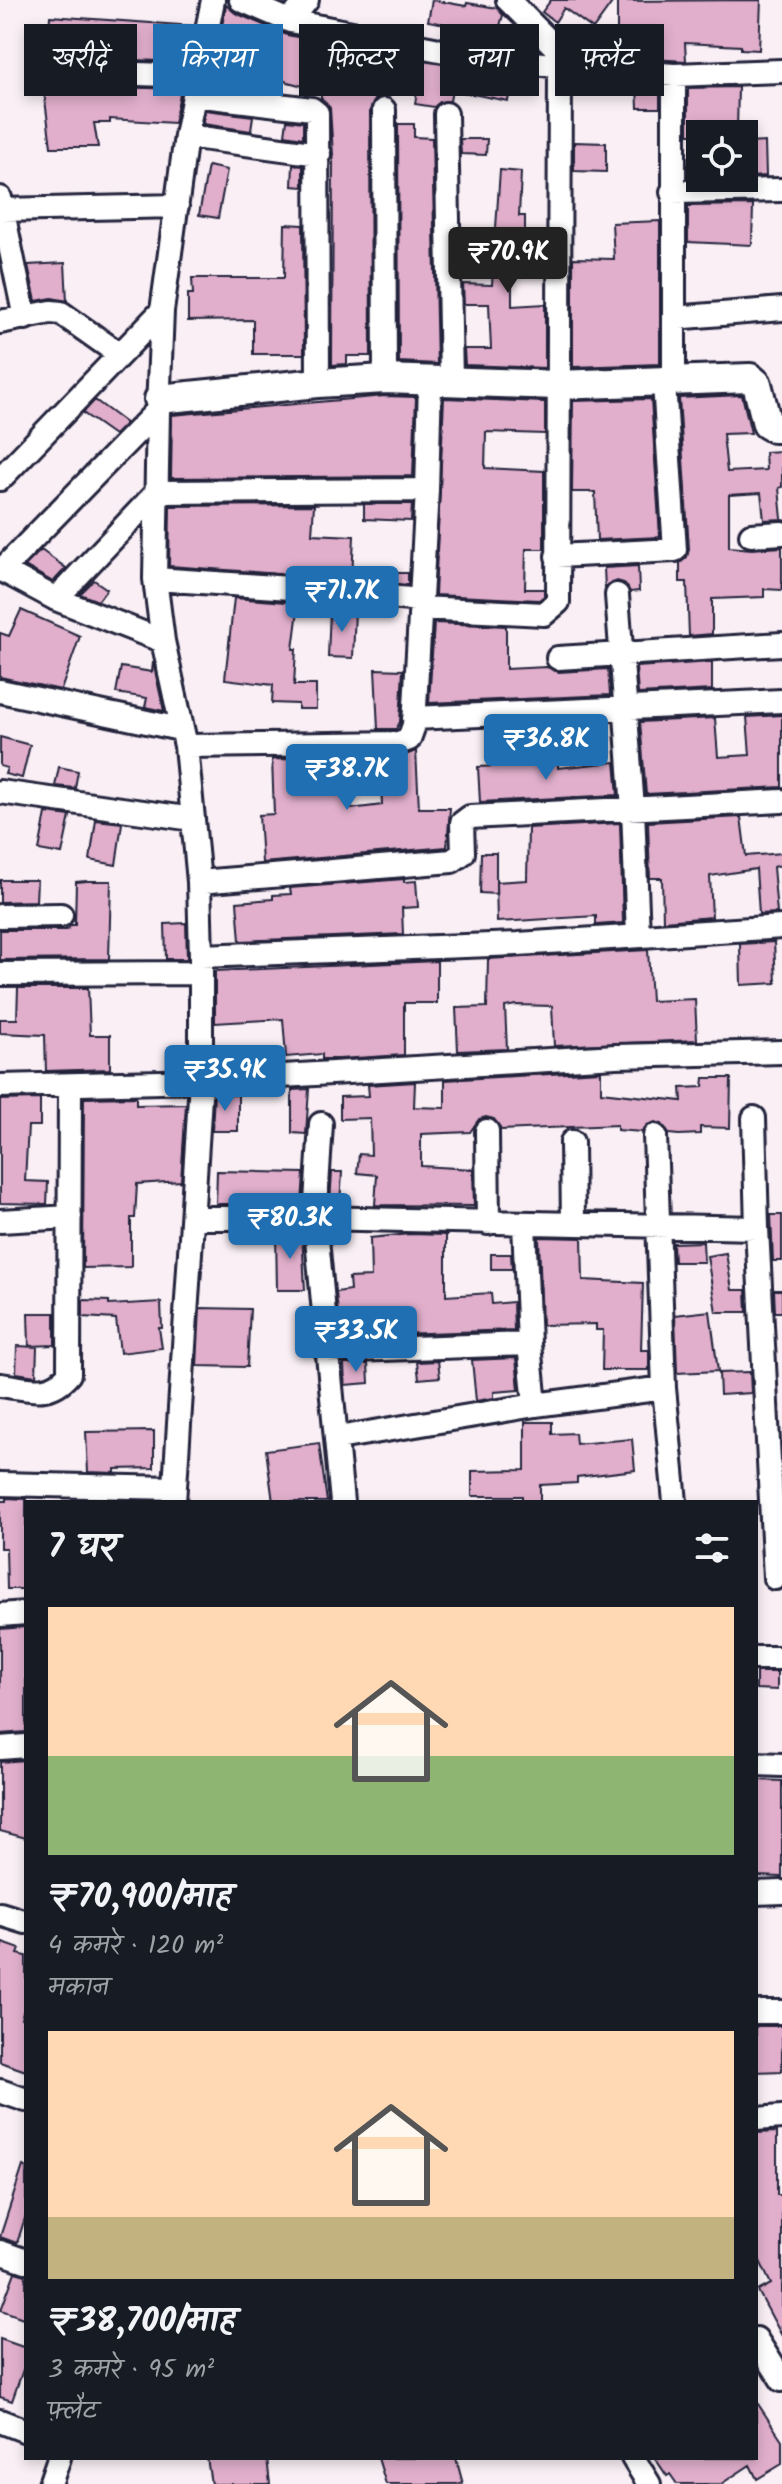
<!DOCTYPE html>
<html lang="hi">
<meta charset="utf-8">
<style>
body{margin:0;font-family:Kalam,"Playpen Sans Deva",sans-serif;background:#242831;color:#f1f3f6;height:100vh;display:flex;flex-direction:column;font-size:30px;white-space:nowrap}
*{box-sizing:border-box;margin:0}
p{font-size:26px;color:#9ea1a6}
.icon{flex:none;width:44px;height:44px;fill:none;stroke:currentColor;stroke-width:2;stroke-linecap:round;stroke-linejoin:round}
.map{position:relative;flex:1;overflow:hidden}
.side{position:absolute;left:24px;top:1500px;width:734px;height:960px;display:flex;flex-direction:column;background:#171b24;border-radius:0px;box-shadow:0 4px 12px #0003}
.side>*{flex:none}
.hud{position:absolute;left:24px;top:24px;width:734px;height:72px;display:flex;gap:16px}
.fabs{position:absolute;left:686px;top:120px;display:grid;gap:16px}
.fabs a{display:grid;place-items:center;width:72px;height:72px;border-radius:0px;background:#171b24;box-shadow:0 4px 12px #0003;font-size:40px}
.price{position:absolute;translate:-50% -68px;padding:0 18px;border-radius:8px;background:#1f6fb2;color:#fff;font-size:26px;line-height:52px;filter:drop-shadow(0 2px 4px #0008)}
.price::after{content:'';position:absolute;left:50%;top:48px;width:24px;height:18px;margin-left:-12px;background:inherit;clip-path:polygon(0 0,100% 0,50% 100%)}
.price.on{background:#222;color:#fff}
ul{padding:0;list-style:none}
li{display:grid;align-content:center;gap:16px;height:424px;padding:0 24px}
li span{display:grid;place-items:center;height:248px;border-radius:0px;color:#555}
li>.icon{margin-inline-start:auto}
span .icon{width:144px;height:144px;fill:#fffc;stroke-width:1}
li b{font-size:34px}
h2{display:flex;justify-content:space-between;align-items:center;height:96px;padding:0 24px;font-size:34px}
.tag{padding:0 28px;border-radius:0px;background:#171b24;box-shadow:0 4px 12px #0003;font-size:28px;line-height:72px}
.tag.on{background:#1f6fb2;color:#fff}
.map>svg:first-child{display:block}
.building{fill:#e1afcc;stroke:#22223b;stroke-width:2}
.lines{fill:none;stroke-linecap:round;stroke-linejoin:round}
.minor-casing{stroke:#22223b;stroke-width:28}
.tertiary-casing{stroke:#22223b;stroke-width:34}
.minor{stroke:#fff;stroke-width:22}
.tertiary{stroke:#fff;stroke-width:28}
</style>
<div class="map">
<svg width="782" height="2484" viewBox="0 0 782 2484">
<rect width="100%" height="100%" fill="#f9eff5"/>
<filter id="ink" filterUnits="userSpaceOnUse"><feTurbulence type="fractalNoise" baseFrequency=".0125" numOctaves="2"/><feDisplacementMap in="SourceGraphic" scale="16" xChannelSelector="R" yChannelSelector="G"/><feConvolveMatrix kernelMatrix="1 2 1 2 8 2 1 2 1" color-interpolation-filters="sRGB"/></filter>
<g filter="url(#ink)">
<!-- building -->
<path class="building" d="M432,0L466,6L467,3L497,8L503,15L495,44L465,41L468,28L428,21Z
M551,0H614L593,29L564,8L555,22L542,12Z
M761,0L759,50L741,49V46L685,43L686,61L617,57V1Z
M226,5L235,13L287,35L394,56L386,96L376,98L370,110L371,356H347V364L332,365L333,155L330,108L321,98V91L281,80L282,78L261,74V71L215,62Z
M50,16L194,26L186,62L55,57L56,33H49Z
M422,61L513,74L508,101L452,90L450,101L440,102L434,107L415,104Z
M43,84L46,85L181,89L174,123L110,119V123H94L98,147H51Z
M637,86L660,88V108H638Z
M738,87L737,130H708V134H688V88Z
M205,110L253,116L251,131L203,124Z
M287,120L303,122V138L285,135Z
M398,124H414V137L432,138L437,364L399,362Z
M460,139H487L486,155L461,154Z
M574,142L606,143V172L574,171Z
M765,142L766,176L750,177L749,143Z
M293,165L303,166V187L292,186Z
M208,166L227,170L218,218L199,215Z
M500,170L521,172L519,216H525V232H512V306L545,304V368L465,365L464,349H491L489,304H464L463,284L492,285Z
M753,205L752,245L688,242V206Z
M660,221V364L573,367V258L614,259L612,223Z
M285,224L303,225L304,354H253V320L188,321V294H193L192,278H284Z
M65,263L67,301L52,298L36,301L28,265Z
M742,395L751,433L723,434L727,472L766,470L765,452L782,451V487L779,488L782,519L764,520L761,493L729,495V547L752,549L782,547V590L764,589V597L712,599V634L689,636L687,582H680V563L687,557L689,549L679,398Z
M385,396L416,397L413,476L171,478L172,415Z
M444,398L545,402V434L486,432L485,468L544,471V549H526L525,589H544V596L539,600L435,595Z
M651,399L660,537L597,540L595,492H572L573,401Z
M95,400L126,423L114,435L83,413Z
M364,504H412L411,521L364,519Z
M314,505L312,534L354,536L352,579L169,566L170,506Z
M41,550L66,568L53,582L25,566Z
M638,566L639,591L630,592L624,583L617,581L605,588L604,568Z
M388,573H408V585L388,583Z
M94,580L107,589L98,601L80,594Z
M234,598L299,603L293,649H296L294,685H316V709H298V704L272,703L273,685L225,679Z
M21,610L80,636L61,690L0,677V633L9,636Z
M330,610H355L353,658L328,657Z
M434,623L506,626V669L547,667L559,672L608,669L610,695L429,703Z
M153,662L164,711L145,707L147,698L116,693L121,667L152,672Z
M712,662V690L638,694L636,667Z
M375,669L403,670L400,722L396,729H378Z
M782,715V787L646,794L640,722L715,718L718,757L750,755L747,717Z
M0,737L30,745L22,778L5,774L7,768L0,766Z
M416,751L419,808H450L447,847L262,863L259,815L274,814L272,759L353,760L350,809L382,805L380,757H400Z
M615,762L618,795L480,802L478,767L558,763V768Z
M59,767L78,771L75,788L55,786Z
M46,813L70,816L62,854L39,850Z
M741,817L746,856L782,853V865L773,867L777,913L759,914L756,869L710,876L712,917L663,921L662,878H650L648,822Z
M96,820L122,823L116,865L90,860Z
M620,823L623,923L596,925V916L497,922L496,882L527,880L528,828Z
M481,853H496V894L480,893Z
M404,879V882L416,881L418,907L402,908L403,934L240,941L237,902L273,899V895L291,894L290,888Z
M0,880H37L36,901L0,902Z
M87,881H111L109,959L0,960V930H67L71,925H75L76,882Z
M186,923L187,959H166L165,924Z
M774,942L776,983L741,985L740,944Z
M648,950L651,1001L695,999L697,1040L554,1046L552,1006L516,1005L505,1007L507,1049L458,1051L456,1008L487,1007L488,959Z
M437,961V1003H404V1055L339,1059H322V1054L286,1057L283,1019L215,1023V971Z
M18,988H88L90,1035H110V1069L46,1071L45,1035L0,1033V1019H17Z
M601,1071V1092L682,1101L681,1088L703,1087L704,1078H731L730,1128L700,1127V1134L679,1135L669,1134L662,1124L655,1122L647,1125L642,1132L617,1130V1125L501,1130L494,1119L486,1117L479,1119L470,1132L421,1134V1166L473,1169L474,1206L375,1205L377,1175L357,1173L359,1154L371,1155L370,1118L340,1119V1097L369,1096L368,1085L415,1082L414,1107L445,1108V1080Z
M309,1089L306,1134L292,1133V1090Z
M214,1095H238V1131H212Z
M136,1097V1105L186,1104L181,1181L137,1184L135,1218H131V1267L83,1268L84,1098Z
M40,1099V1126H28L25,1181L48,1182L47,1204L0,1203V1100Z
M217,1171L304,1173L302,1204H216Z
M332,1172H342L340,1205L330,1204Z
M771,1215H782V1261H773Z
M276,1232H302L305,1290H277Z
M410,1234L446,1235V1296L491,1293L492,1304L513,1302L514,1330L340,1336L336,1292L350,1290L349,1278L371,1277L370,1238Z
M539,1237L582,1238L583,1280L643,1283L641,1350H649V1370H602L603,1330H596V1324L542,1325Z
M703,1242L704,1262H674L673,1243Z
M726,1253L732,1290H746L747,1312H716L707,1256Z
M491,1254H511L512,1269H491Z
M774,1290H782V1312H775Z
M83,1300L109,1301V1305L161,1302L162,1328H159L162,1348L120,1353L116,1319L83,1317Z
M200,1308L250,1309L247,1367L197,1366Z
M710,1311L718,1371L677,1373L675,1315Z
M28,1313H55V1345L29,1346Z
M17,1346L37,1347L36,1376L16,1373Z
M516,1358L519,1390L494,1392V1398L476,1401L472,1360Z
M438,1361L440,1377L419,1379L417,1362Z
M344,1364H368L369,1383L345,1385Z
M750,1372L751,1393L720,1395L719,1373Z
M525,1422H552V1434L575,1433L576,1444L632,1439L635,1470L577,1477V1483L540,1485V1502H522V1496H472V1471L525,1470Z
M154,1431V1468L115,1469V1473L88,1472L86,1432Z
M319,1443L327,1502H273L266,1450Z
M6,1498L26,1499V1589H7L6,1548H0V1501H6Z
M26,1627V1732L0,1734V1629Z
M756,1672H777V1690L756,1689Z
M26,1760V1838L0,1831V1762Z
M756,1780L782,1781V1877L756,1876Z
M3,1943L20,1949L18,1954L26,1956V2003L21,2018L26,2019V2071L0,2062V1952Z
M756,2026H782V2071L756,2072Z
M777,2132V2195H782V2336L758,2291L771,2284L756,2253V2133Z
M23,2166L26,2167V2215L17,2243L0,2237Z
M15,2272L26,2275V2319L1,2310Z
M0,2339L26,2348V2361L12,2401L0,2397Z
M756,2401L782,2440V2464L757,2479L750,2465L721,2484H677L670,2474L667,2476L655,2458H756Z
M207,2458H267L270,2484H211Z
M378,2458H456L463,2484H386Z"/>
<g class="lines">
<defs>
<path id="minor" d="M241,0L290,21L460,54L576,68L674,75L782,71
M508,0L576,68
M290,21L307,0
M46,71L198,76
M674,75V383
M194,95L312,109L317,113L318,383
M384,110L385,379
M446,114L451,381
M186,136L319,154
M672,192L782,190
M0,198L25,318
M2,210L177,206
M674,318L782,309
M0,322L51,312L61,313L119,354
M0,479L162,311
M751,535L782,533
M557,556L675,550L664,383
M0,569L56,599L163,641
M2,570L158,410
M155,579L306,589L420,600
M617,595L633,809L638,936
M56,599L157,492L427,490
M420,608L544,614L558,602L560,66
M558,658L782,644
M0,691L180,729
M414,718L782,701
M186,746L399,743L409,739L414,725L427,490L430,381
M0,792L193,819
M199,882L452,861L463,853L462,823L470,817L782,801
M0,916L61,915
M201,956L518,944L782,927
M0,974L201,973
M0,1086L201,1081L616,1056L782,1052
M754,1118L757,1228L775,1578
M321,1124L315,1218L342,1502
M487,1131L488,1223
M655,1136L664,1388L675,1502
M572,1142L573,1223
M193,1218H315L757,1228
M0,1221L70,1217
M524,1223L529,1344L535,1405
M326,1351L529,1344
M0,1385C28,1388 49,1398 69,1374L70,1086
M338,1438L535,1405L664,1388
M0,1484L174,1488
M174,1502L201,1081V956L199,882L186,746L163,641L155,579L158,410L162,311L186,136L213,0
M0,1615L26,1613
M756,1658H782
M0,1748L26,1746
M756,1764L782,1765
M756,1893L782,1892
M0,1914L26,1922
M756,2012H782
M0,2091L26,2100
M756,2119L782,2117
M0,2252L26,2261
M756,2339L782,2380
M0,2421L26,2431
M633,2458L649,2484
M50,2484L59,2458"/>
<path id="tertiary" d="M159,399L318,383L385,379L557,385L750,378L757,384L767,424L774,428H782"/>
</defs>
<!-- minor casing -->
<use href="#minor" class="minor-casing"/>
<!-- tertiary casing -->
<use href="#tertiary" class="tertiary-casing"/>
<!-- minor -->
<use href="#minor" class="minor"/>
<!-- tertiary -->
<use href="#tertiary" class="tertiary"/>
</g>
</g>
</svg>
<div class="fabs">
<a><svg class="icon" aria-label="locate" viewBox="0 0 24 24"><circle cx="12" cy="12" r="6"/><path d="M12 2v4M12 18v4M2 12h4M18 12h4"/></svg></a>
</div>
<b class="price on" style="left:508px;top:295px">₹70.9K</b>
<b class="price" style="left:342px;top:634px">₹71.7K</b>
<b class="price" style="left:546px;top:782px">₹36.8K</b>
<b class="price" style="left:347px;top:812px">₹38.7K</b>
<b class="price" style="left:225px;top:1113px">₹35.9K</b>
<b class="price" style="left:290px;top:1261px">₹80.3K</b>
<b class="price" style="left:356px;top:1374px">₹33.5K</b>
<div class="hud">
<a class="tag">खरीदें</a>
<a class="tag on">किराया</a>
<a class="tag">फ़िल्टर</a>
<a class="tag">नया</a>
<a class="tag">फ़्लैट</a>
</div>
<section class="side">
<h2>7 घर<svg class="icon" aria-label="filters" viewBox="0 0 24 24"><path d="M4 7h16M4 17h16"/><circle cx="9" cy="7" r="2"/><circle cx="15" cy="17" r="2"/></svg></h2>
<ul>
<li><span style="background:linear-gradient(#ffd9b3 60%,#8fb573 0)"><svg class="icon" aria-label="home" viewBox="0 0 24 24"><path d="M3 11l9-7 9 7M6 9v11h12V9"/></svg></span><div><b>₹70,900/माह</b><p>4 कमरे · 120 m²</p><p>मकान</p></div></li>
<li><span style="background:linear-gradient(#ffd9b3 75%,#c2b280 0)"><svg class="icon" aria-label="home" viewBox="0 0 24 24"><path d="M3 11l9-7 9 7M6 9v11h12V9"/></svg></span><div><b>₹38,700/माह</b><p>3 कमरे · 95 m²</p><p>फ़्लैट</p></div></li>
</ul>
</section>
</div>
